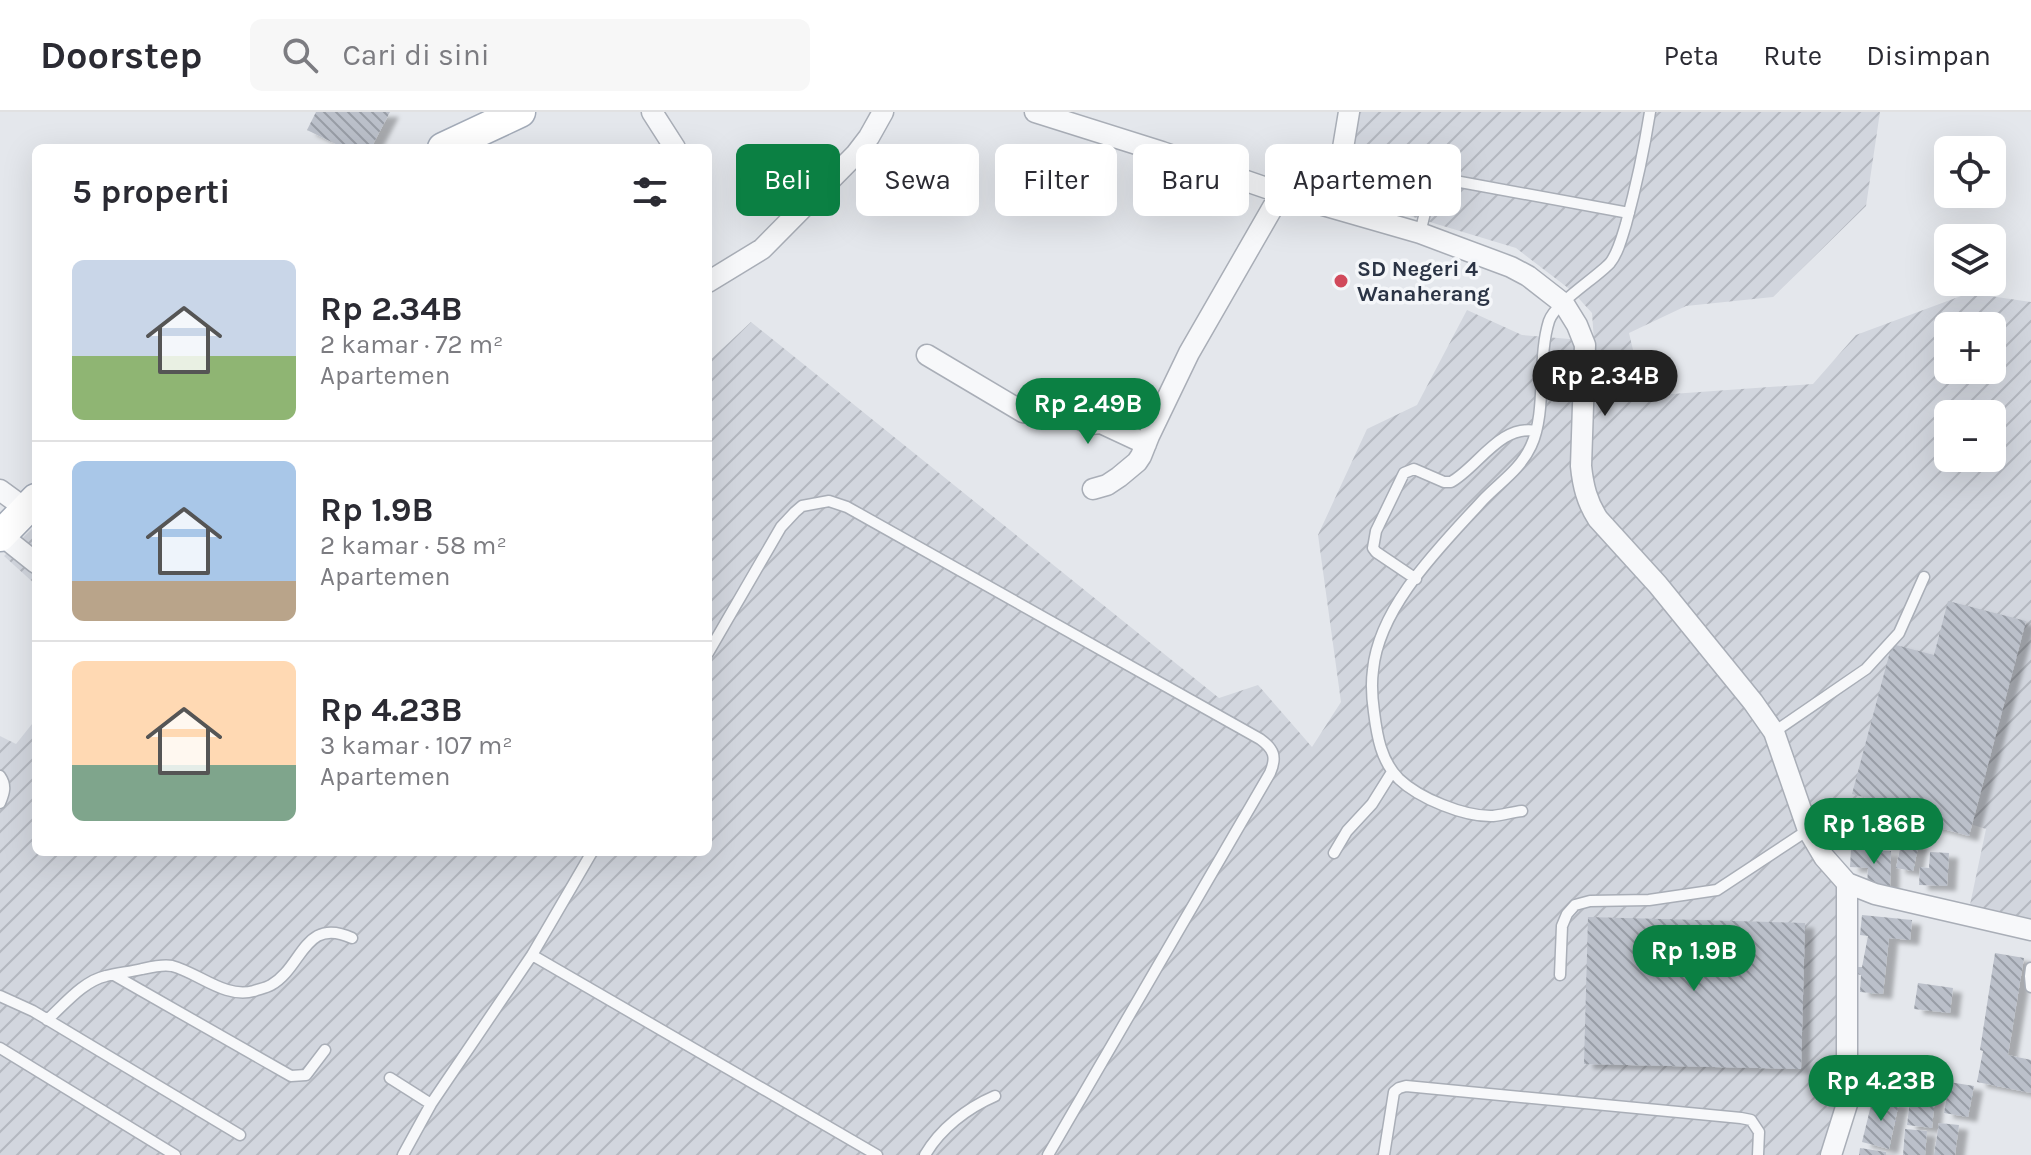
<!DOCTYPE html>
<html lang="id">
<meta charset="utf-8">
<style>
body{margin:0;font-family:Karla,sans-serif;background:#f7f7f7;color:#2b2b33;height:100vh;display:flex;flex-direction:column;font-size:30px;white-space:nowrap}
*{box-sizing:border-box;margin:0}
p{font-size:26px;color:#7c7c81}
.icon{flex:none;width:44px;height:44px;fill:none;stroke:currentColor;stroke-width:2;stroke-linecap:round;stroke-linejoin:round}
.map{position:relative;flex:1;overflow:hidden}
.panel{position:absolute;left:32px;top:32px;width:680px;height:712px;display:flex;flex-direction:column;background:#fff;border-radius:12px;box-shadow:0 8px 32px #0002}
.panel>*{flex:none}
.banner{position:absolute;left:736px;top:32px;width:760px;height:72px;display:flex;gap:16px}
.fabs{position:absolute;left:1934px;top:24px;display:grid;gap:16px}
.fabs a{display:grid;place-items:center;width:72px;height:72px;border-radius:12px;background:#fff;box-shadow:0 8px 32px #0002;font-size:40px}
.price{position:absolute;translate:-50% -68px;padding:0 18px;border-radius:28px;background:#0b8043;color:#fff;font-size:26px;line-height:52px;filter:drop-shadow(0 2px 4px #0008)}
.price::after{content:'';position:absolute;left:50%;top:48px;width:24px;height:18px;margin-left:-12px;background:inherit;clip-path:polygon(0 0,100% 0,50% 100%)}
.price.active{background:#222;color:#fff}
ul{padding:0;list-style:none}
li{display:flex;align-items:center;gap:24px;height:200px;padding:0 40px}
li+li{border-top:2px solid #e1e1e2}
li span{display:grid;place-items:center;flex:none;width:224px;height:160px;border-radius:12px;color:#555}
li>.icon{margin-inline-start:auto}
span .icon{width:96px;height:96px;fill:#fffc;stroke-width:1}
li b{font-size:34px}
h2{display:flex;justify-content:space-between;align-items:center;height:96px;padding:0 40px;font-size:34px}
.tag{padding:0 28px;border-radius:12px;background:#fff;box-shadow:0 8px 32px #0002;font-size:28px;line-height:72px}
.tag.active{background:#0b8043;color:#fff}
header{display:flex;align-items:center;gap:48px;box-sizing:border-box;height:112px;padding:0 40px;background:#fff;border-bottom:2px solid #e1e1e2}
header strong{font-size:38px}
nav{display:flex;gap:44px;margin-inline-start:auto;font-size:28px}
.search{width:560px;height:72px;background:#f7f7f7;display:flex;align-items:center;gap:20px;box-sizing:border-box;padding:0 28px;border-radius:12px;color:#7c7c81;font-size:30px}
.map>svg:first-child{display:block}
.industrial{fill:url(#industrial-furrows);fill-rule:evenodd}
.building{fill:url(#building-back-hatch);filter:url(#shadow)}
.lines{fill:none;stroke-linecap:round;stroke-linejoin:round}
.lane-casing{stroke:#a9aeb7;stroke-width:13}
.street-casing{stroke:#a9aeb7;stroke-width:23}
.primary-casing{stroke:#a3abb8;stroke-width:33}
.lane{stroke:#f7f8fa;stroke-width:10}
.street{stroke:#f7f8fa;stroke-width:20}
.primary{stroke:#fff;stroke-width:30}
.poi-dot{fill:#d1495b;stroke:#f4f6f9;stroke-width:3}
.labels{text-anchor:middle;stroke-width:7;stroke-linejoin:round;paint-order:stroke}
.poi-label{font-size:22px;font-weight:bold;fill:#2b3445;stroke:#f4f6f9;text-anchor:start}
</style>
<header>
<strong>Doorstep</strong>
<div class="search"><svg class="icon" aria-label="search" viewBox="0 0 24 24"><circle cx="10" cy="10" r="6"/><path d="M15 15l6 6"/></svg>Cari di sini</div>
<nav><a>Peta</a><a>Rute</a><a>Disimpan</a></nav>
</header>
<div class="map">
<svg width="2031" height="1043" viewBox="0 0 2031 1043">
<defs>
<pattern id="industrial-furrows" width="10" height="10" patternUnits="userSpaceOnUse" patternTransform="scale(2)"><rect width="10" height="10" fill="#d2d6de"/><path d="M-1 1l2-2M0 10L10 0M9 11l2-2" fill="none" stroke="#b4b8c0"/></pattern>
<pattern id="building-back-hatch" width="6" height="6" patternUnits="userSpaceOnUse" patternTransform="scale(2)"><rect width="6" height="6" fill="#bbc0ca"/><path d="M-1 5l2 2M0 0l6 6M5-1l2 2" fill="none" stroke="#989da6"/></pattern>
<filter id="shadow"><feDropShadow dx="9" dy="5" stdDeviation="2" flood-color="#0004"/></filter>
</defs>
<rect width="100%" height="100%" fill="#e4e7ec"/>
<!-- industrial -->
<path class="industrial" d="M1352,0H1880L1866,94L1773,185L1686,194L1629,221L1644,284L1813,272L1856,223L1969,181L2031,190V823L1967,807L1986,717L1865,679L1828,728L1845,776L1849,977L1829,1043H0V624L16,632L36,607V740H708V250L751,210L1219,586L1258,573L1312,635L1341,590L1318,423L1367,317L1417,293L1467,198L1522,223L1594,229L1592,201L1572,179L1516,136L1337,82ZM1948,214H1992V258H1948ZM1948,302H1992V346H1948Z
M36,413V473L4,444Z"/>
<!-- building -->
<path class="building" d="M316,0H390L371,36H344L307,18Z
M1948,489L2026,509L1969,724L1888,702L1891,692L1852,682L1892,532L1934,543Z
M1902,728L1919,731L1913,759L1896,756Z
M1851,737L1891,739L1890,775L1867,774L1868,756L1850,755Z
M1930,740L1949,741L1947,774L1919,773L1920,755L1929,756Z
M1862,803L1912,808L1910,828L1889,826L1883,882L1860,880L1861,863L1856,862L1857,855H1862L1868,824L1860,823Z
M1588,805L1805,811L1801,957L1584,952Z
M1995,841L2024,846L2008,943L2031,948V981L1977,970L1983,939L1980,938Z
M1918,871L1953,876L1950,901L1914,897Z
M1913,962L1937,965L1932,1016L1907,1013Z
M1949,970L1974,974L1968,1005L1944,1001Z
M1873,985L1899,991L1889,1037L1862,1030Z
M1939,1011L1959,1013L1955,1043H1934Z
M1905,1017L1927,1019L1925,1043H1903Z
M1860,1036L1886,1040V1043H1859Z"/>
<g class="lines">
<defs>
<path id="lane" d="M1420,121L1431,76L1437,69L1444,67L1629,101
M1416,467L1376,440L1373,436L1376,419L1404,361L1414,357L1444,370H1451C1478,355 1500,312 1536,319
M708,541L781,415L795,400L802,394L829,389L847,395L1260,627C1274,637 1277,645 1270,661L1048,1043
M1774,620L1866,557L1899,521L1924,465
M0,664C7,674 4,681 0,691
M1522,699C1513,700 1502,703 1493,704C1464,705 1419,686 1399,667C1381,649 1377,624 1374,600C1372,586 1371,572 1373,558C1379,494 1442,433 1483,388C1500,370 1520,358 1531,334C1547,300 1537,247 1549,209C1555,191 1596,166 1610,151C1618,141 1622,125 1626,112C1636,75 1644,38 1650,0
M1334,741L1347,719L1372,692L1392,660
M532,843L877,1043
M2031,856L2030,864L2031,875
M114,863L291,964L306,963L325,938
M1560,863L1562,814L1567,802L1575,793L1590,789L1649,788L1717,778L1808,718
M0,884L33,899L240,1023
M47,908C64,893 83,869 106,864C117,861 130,860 142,857C151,855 163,852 172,854C199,861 225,887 254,879C259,877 266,876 271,873C303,855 304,804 352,826
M0,936L175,1043
M390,966L431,992
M403,1043L431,992L532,843L592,740
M925,1043C940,1017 967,996 995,984
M1384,1043L1394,980L1399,976L1406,974L1741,1006L1751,1008L1759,1020L1758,1043"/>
<path id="street" d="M652,0L675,36
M1035,0L1162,40L1281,81L1420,121L1511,155L1528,164L1564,192L1577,213L1585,233L1581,354C1583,374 1587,390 1598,407L1658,473L1753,590L1774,620L1808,718L1824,745L1847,771L1875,782L2031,818
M1333,96L1349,0
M708,170L762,137L856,42L869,25L883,0
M927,243L1023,300C1035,303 1040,293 1051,293L1090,312L1101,311L1146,332
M1093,377L1107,373L1119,365L1137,350L1141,344L1149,324L1189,241L1281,81
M0,378L26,397
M1,423L36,451
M1831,1043L1847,992V771"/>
<path id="primary" d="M443,36L520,0
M0,424L36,387"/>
</defs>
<!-- lane casing -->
<use href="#lane" class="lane-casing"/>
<!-- street casing -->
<use href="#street" class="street-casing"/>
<!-- primary casing -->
<use href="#primary" class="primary-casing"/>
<!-- lane -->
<use href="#lane" class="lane"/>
<!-- street -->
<use href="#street" class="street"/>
<!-- primary -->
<use href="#primary" class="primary"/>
</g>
<!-- markers -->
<circle class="poi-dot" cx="1341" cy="169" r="8"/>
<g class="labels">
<!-- poi labels -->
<g class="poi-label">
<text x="1357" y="164">SD Negeri 4<tspan x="1357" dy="25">Wanaherang</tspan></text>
</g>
</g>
</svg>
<div class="fabs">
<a><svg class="icon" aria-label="locate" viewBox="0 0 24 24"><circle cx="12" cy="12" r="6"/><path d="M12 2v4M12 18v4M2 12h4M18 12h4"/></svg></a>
<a><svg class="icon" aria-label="layers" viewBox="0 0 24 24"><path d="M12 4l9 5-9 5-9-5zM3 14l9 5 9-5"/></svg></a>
<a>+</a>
<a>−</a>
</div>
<b class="price active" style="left:1605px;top:306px">Rp 2.34B</b>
<b class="price" style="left:1088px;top:334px">Rp 2.49B</b>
<b class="price" style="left:1874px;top:754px">Rp 1.86B</b>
<b class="price" style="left:1694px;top:881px">Rp 1.9B</b>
<b class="price" style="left:1881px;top:1011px">Rp 4.23B</b>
<div class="banner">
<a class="tag active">Beli</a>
<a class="tag">Sewa</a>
<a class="tag">Filter</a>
<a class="tag">Baru</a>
<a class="tag">Apartemen</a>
</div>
<section class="panel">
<h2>5 properti<svg class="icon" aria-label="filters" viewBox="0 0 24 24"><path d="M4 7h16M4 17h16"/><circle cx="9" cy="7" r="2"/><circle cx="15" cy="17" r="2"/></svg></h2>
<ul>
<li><span style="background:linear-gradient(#c9d6e8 60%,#8fb573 0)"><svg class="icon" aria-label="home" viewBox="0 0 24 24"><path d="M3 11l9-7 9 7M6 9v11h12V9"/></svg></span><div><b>Rp 2.34B</b><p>2 kamar · 72 m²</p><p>Apartemen</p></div></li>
<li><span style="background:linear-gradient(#a9c7e8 75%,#b9a48a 0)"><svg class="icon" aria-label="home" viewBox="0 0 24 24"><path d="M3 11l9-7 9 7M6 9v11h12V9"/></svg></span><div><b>Rp 1.9B</b><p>2 kamar · 58 m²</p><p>Apartemen</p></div></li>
<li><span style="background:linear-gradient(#ffd9b3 65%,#7fa58c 0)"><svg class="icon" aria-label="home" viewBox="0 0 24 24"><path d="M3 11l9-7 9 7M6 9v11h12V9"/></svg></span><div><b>Rp 4.23B</b><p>3 kamar · 107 m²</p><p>Apartemen</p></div></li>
</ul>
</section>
</div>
